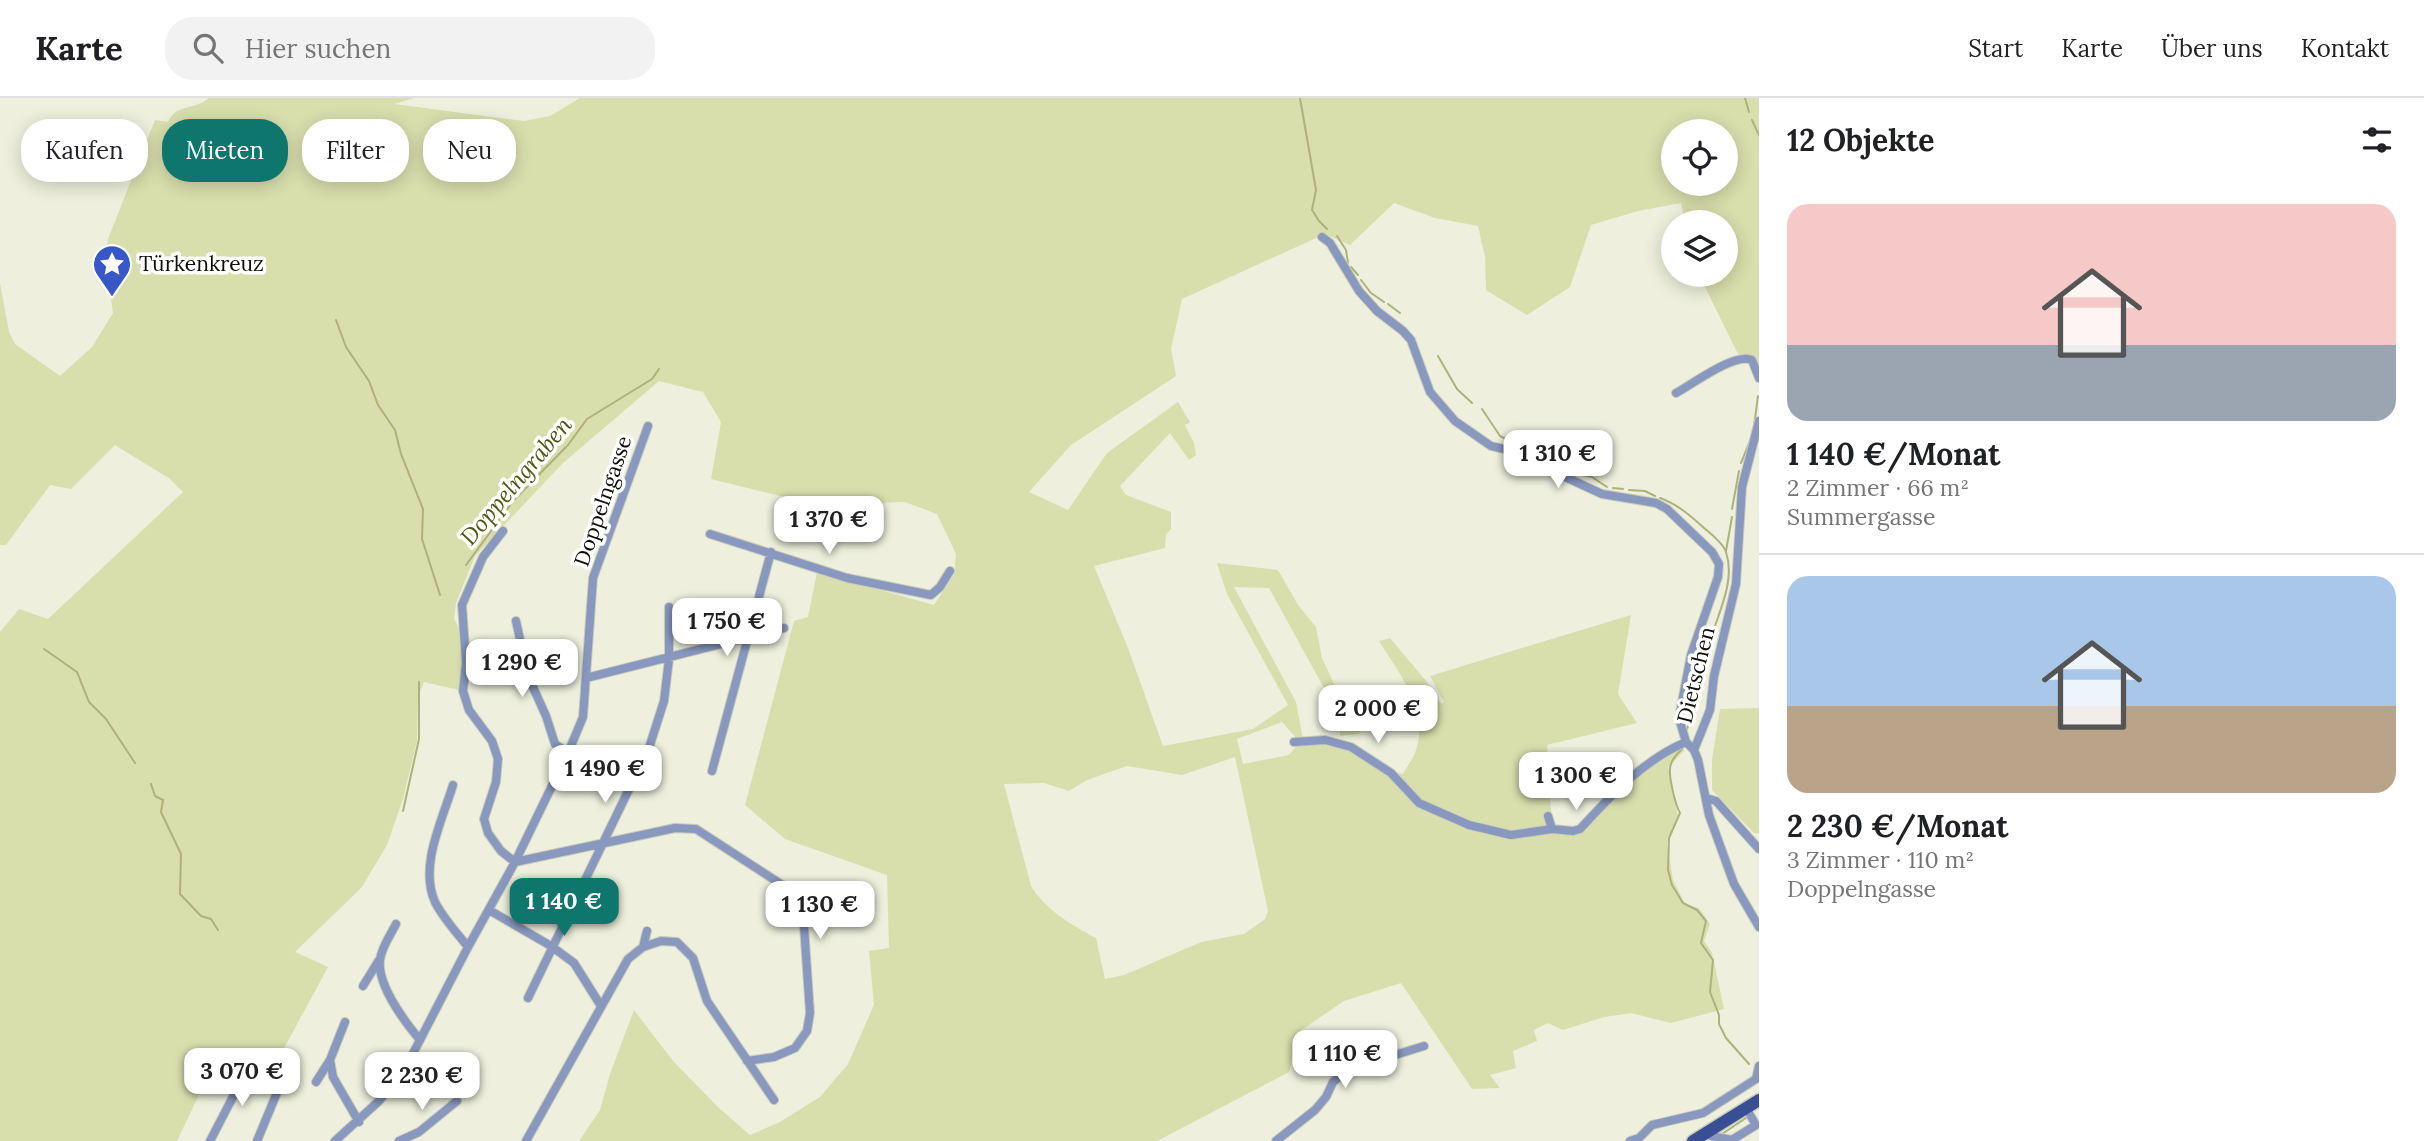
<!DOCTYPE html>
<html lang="de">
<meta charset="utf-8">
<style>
body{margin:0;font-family:Lora,serif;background:#f2f2f2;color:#202124;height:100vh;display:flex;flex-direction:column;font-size:26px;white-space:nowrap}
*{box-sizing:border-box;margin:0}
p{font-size:23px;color:#757577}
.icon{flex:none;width:38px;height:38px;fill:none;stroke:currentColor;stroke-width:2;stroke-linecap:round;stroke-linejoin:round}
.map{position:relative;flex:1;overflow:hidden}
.drawer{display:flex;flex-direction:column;background:#fff;width:665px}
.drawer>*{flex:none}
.guide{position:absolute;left:21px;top:21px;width:665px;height:63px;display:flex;gap:14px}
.tools{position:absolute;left:1661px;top:21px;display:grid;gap:14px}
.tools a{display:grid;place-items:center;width:77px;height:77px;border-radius:50%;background:#fff;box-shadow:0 4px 18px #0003;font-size:35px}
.price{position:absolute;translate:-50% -60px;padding:0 16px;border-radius:14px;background:#fff;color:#222;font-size:23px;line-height:46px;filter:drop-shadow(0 2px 4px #0008)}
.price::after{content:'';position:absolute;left:50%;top:42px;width:21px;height:16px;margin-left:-10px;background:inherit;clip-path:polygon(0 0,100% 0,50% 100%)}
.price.active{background:#0f766e;color:#fff}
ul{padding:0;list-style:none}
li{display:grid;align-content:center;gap:14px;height:371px;padding:0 28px}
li+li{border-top:2px solid #e0e0e0}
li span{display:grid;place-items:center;height:217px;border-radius:21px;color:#555}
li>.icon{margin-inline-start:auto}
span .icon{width:126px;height:126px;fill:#fffc;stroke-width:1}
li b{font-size:30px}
h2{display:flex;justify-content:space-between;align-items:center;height:84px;padding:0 28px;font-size:30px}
.chip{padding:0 24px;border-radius:28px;background:#fff;box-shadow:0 4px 18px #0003;font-size:24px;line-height:63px}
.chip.active{background:#0f766e;color:#fff}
header{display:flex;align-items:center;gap:42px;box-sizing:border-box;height:98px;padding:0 35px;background:#fff;border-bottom:2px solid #e0e0e0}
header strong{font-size:33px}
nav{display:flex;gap:38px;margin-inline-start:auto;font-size:24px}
.search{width:490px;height:63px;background:#f2f2f2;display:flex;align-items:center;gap:18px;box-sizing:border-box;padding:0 24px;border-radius:28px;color:#757577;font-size:26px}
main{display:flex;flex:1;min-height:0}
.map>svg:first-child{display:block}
.green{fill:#d9dead;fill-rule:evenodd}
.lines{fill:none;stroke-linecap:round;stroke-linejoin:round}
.stream{stroke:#adb27a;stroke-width:2}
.street-casing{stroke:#caccbb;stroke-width:10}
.primary-casing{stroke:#caccbb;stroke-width:15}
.street{stroke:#8898bf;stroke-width:8}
.primary{stroke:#384f93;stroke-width:12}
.labels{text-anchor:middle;stroke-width:7;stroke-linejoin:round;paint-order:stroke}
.poi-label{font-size:21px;fill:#0d0d07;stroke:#fff;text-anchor:start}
.street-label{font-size:21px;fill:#0d0d07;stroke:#fff}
.water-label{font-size:23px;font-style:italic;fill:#515413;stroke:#fff}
</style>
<header>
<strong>Karte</strong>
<div class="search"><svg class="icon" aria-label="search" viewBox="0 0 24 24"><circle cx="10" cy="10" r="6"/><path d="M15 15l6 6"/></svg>Hier suchen</div>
<nav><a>Start</a><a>Karte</a><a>Über uns</a><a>Kontakt</a></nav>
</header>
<main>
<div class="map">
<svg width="1759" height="1043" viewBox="0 0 1759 1043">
<rect width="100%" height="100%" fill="#eef0dd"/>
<!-- green -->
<path class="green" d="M209,0H414L394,6L524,23L550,18L580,0H1759V271C1753,260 1751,256 1738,256L1702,183L1708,179L1707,177H1726V124H1685L1681,105L1638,113L1591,127L1570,189L1527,217L1486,192L1485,159L1478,128L1435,120L1394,105L1350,147L1325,136L1182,201L1171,251L1176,278L1071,347L1029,394L1068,412L1107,355L1178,304L1190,324L1185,327L1194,345L1196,357L1189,362L1170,335L1120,388L1126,397L1171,414V431L1166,437L1165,450L1094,468L1128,550L1163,648L1253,631L1288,607L1227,496L1217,465L1278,472L1298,507L1316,529L1322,560L1336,590L1355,601L1366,617L1359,636L1340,638V611L1330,601L1269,490L1234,489L1296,604L1303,641H1297L1282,624L1237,641L1243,666L1289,657L1298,646C1318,646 1339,647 1358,655C1373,661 1386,673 1403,676C1407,668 1414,660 1416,652C1429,612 1399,575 1379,543L1390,540L1426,583L1441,606L1444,604L1430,578L1631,517L1618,596L1637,625L1547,647L1552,728L1583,733C1608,699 1641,673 1676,650L1685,652L1668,669L1678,718L1667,745L1673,782L1685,806L1699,810L1710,826L1704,843L1712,855L1724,911L1671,925L1631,915L1604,919L1563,932L1548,925L1534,932L1537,943L1513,953L1516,970L1490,977L1500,990L1472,991L1401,885L1344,903L1300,933L1289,974L1157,1043H579L600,1012L610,976L634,912L673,963L719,1010L750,1037L778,1025L820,999L848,966L874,907L869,853L889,850L887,777L785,741L745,707L794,523L808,519L817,474L934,507L954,477L956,456L937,416L905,404L818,407L711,381L721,324L703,294L659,283L563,365L475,458L456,505L454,521C468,543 462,568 459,592L424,584L418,600L417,643L403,701L387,747L362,789L295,854L328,869L275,967L215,963L177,1043H0V534L19,511L48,521L183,394L170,381L115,347L71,391L50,387L6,447H0V185L9,234L15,246L60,278L92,249L113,215L105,160L108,141L155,22L168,24C175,6 196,12 209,0ZM1673,33H1726V86H1673ZM1235,659L1268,813L1265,821L1244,836L1201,844L1124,877L1105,881L1096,840C1070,826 1047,813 1031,788L1004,686L1044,685L1069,693L1087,682L1127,668L1182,677Z
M1759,610V736L1754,735L1712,692V662L1720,611Z"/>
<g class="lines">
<!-- stream -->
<path class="stream" d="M1300,0L1316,92L1312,112L1319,123L1327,131
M1745,0L1749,14
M1752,22L1759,37
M1337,138L1346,152L1348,165
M1351,169L1358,177
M1361,182L1371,195L1384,204
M1388,206L1400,215
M336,222L346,249L369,283L378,307L395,332L401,356L423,411L422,441L440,497
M1438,258L1457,291L1472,305
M1482,311L1500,338L1506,341
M1754,328L1758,298
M1519,348L1532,353
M1550,361L1578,376
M1741,365L1750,343
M1583,377L1592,379L1607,389
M1613,390L1623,391
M1629,392L1645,393L1655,398
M1660,400C1677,406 1691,418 1704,430C1711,436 1723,445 1726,454C1740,496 1698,543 1704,586L1699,593L1687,631
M1732,411L1739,373
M1726,453L1732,419
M466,467L514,402L568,347L587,321L652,281L659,271
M44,551L77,574L89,604L106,621L135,665
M1682,651C1677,656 1671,662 1670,670C1669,680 1675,706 1680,715L1669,740L1668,772L1672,787L1683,805L1697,812L1706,823L1701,845L1713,862L1710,894L1719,917V926L1726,940L1749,966
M151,686L155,698L163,702L161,714L181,756L180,796L201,818L211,821L218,832
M403,713L419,641V584
M1722,1036L1746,1020"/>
<defs>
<path id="street" d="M1322,139L1330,145L1359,193L1377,213L1403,233L1411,242L1430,294L1455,323L1491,348L1521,355L1544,365L1563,378L1602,396L1656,405L1667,411L1712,454L1719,466L1718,479L1691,557L1679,620L1686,644L1694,652L1698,662L1709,717L1734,786L1759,829
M1676,295C1693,286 1735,254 1752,262L1759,280
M503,433L483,459L462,507L466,564L463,593L469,612L492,643L498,661L496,684L484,721L488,735L501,753L515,764L675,730L696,731L787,790L796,800L803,814L810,915L807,933L795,950L774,959L747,963
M710,436L847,480L931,497L940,489L950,473
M516,523L528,578L546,618L555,646L568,655
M586,580L784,530
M1294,644L1325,642L1351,649L1391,675L1419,705L1469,727L1511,737L1552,731L1573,733L1580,731C1611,698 1643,662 1686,644
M1694,652L1710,612L1714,578L1736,486L1742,389L1759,323
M712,673L771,454
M453,687C442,723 419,768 435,804C443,820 457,835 468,849
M1706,700L1716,703L1759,751
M1548,718L1552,731
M489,812L551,848L574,865L601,908
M803,814H861
M396,826C391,836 381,850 380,862C377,887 405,924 420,942
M643,849L647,833
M363,888L379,862
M528,900L649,650L664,603L669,561V509
M345,924L330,962L333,979L359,1024
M1756,981L1759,968
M316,984L330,962
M1708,1034L1711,1038L1732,1042L1756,1027L1746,1010
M210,1043L250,966
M257,1043L286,973
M335,1043L379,1003L406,969L468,849L515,764L568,655L583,619L593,480L648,328
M399,1043L419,1034L457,1003
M526,1043L628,861L643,849L661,843L677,844L693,860L707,903L774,1002
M1276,1043L1315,1012L1326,999L1333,984L1347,972L1424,948
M1630,1043L1639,1040L1652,1027L1703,1015L1756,981"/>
<path id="primary" d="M1693,1043L1759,1002"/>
</defs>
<!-- street casing -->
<use href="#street" class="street-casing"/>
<!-- primary casing -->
<use href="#primary" class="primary-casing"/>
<!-- street -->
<use href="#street" class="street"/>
<!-- primary -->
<use href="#primary" class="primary"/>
</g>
<!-- icons -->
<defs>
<symbol id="sight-pin" viewBox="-11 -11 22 30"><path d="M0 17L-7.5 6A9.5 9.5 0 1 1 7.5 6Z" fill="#3858c9" stroke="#fff"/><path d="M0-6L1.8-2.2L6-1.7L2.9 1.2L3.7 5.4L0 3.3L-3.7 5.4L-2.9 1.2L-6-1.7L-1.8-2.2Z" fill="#fff"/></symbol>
</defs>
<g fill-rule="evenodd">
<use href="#sight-pin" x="90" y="144" width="44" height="60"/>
</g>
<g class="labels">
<!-- poi labels -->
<g class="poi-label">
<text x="139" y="173">Türkenkreuz</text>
</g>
<!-- street labels -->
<g class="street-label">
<text transform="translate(603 403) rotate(-71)" y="7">Doppelngasse</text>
<text transform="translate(1696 577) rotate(-76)" y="7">Dietschen</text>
</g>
<!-- water labels -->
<g class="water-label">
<text transform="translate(516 383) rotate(-50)" y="8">Doppelngraben</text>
</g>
</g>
</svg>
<div class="tools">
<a><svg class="icon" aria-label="locate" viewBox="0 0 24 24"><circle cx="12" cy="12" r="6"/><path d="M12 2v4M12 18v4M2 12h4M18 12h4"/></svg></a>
<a><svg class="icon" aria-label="layers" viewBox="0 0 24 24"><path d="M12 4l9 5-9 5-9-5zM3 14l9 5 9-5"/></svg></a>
</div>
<b class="price" style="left:1558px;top:392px">1 310 €</b>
<b class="price" style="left:829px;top:458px">1 370 €</b>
<b class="price" style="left:727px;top:560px">1 750 €</b>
<b class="price" style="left:522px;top:601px">1 290 €</b>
<b class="price" style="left:1378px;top:647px">2 000 €</b>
<b class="price" style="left:605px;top:707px">1 490 €</b>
<b class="price" style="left:1576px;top:714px">1 300 €</b>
<b class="price active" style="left:564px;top:840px">1 140 €</b>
<b class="price" style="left:820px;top:843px">1 130 €</b>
<b class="price" style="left:1345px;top:992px">1 110 €</b>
<b class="price" style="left:242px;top:1010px">3 070 €</b>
<b class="price" style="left:422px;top:1014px">2 230 €</b>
<div class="guide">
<a class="chip">Kaufen</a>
<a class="chip active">Mieten</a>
<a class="chip">Filter</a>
<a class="chip">Neu</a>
</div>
</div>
<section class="drawer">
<h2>12 Objekte<svg class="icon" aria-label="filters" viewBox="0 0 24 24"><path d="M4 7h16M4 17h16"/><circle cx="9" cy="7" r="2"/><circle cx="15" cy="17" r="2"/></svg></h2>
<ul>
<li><span style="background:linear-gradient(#f6c9c9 65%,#9aa5b1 0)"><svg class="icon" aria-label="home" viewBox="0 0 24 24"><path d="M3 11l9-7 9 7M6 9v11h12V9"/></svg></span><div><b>1 140 €/Monat</b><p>2 Zimmer · 66 m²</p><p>Summergasse</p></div></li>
<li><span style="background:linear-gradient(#a9c7e8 60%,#b9a48a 0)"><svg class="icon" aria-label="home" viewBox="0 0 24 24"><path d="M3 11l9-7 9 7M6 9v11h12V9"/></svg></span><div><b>2 230 €/Monat</b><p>3 Zimmer · 110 m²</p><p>Doppelngasse</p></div></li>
</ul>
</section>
</main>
